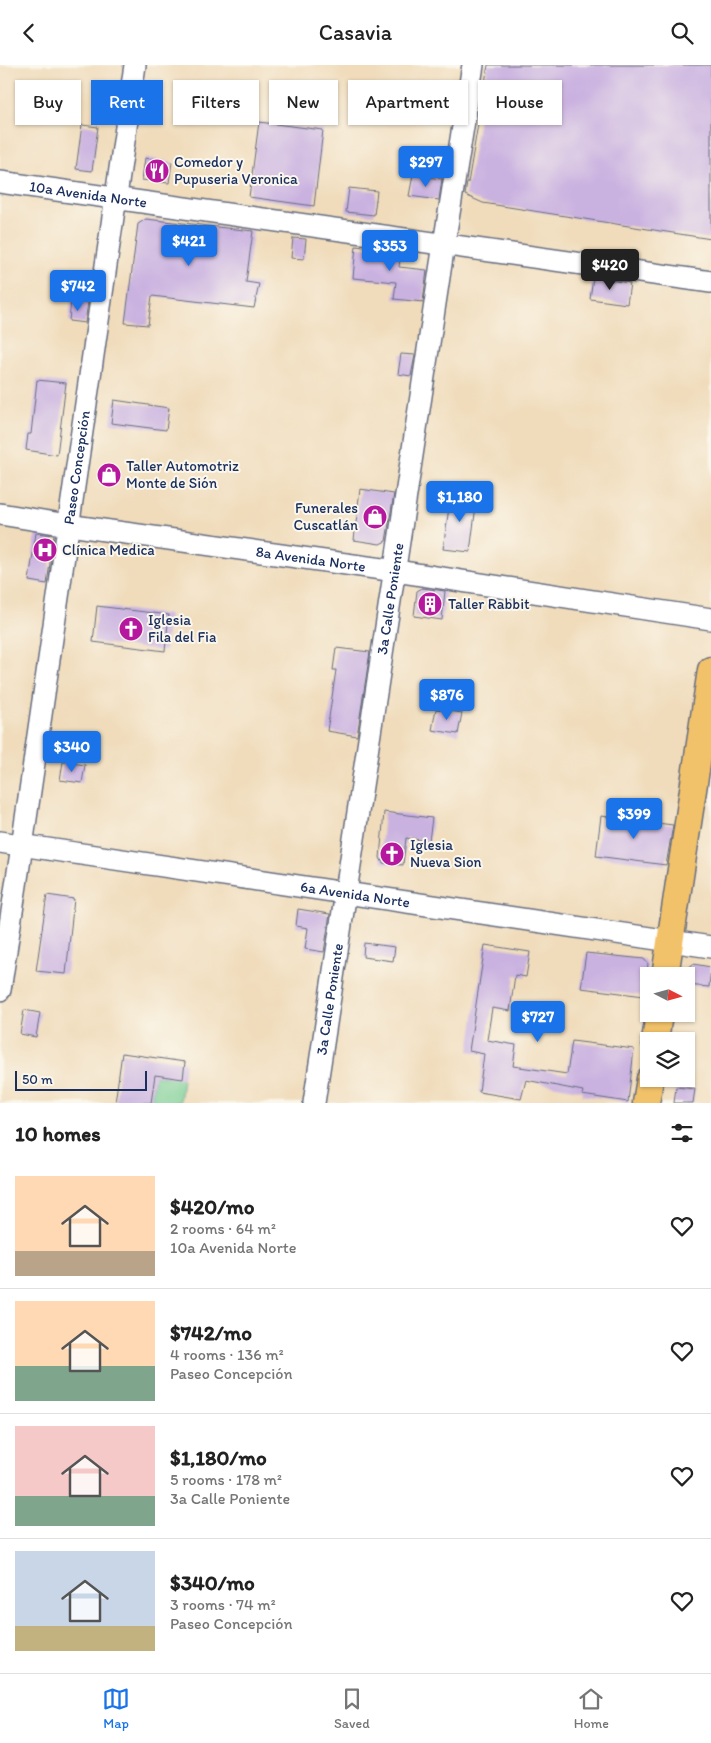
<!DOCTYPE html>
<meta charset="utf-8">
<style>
body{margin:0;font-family:Itim,sans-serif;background:#f2f2f2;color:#222;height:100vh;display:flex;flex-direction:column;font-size:19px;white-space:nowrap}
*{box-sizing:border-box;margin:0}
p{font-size:16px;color:#767676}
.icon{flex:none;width:28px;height:28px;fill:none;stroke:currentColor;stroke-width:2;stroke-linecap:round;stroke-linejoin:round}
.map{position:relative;height:1038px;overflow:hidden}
.panel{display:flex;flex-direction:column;background:#fff;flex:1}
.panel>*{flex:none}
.hud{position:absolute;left:15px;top:15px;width:681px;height:45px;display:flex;gap:10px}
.needle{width:32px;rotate:96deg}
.fabs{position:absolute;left:640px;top:902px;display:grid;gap:10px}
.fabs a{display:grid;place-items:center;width:55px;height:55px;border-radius:0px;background:#fff;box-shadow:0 1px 4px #0004;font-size:25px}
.scale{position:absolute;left:15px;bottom:12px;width:132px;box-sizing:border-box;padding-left:5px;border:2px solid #1b2f5e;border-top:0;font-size:14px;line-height:18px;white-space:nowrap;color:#1b2f5e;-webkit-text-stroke:4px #fbf7ec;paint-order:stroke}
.price{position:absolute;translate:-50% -42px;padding:0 11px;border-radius:5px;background:#1a73e8;color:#fff;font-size:16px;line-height:32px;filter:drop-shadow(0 1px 2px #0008)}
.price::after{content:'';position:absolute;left:50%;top:30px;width:15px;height:11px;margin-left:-8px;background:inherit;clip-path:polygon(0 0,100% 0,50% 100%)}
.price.on{background:#222;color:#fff}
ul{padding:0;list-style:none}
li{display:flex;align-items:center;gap:15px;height:125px;padding:0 15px}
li+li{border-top:1px solid #e0e0e0}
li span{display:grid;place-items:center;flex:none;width:140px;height:100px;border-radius:0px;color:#555}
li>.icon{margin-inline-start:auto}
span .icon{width:60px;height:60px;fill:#fffc;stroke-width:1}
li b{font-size:21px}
h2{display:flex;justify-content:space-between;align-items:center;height:60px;padding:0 15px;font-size:21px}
.pill{padding:0 18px;border-radius:0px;background:#fff;box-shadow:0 1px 4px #0004;font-size:18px;line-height:45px}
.pill.on{background:#1a73e8;color:#fff}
header{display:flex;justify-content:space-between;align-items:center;height:65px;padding:0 15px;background:#fff;font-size:22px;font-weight:600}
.tab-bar{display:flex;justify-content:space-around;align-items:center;height:70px;border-top:1px solid #e0e0e0;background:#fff;font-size:14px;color:#767676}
.tab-bar a{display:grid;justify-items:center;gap:2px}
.tab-bar .on{color:#1a73e8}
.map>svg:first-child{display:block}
.green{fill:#75cc91;stroke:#487e78}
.building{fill:#c9b1e0}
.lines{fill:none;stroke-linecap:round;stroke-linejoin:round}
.minor-casing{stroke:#666c7f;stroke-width:24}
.major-casing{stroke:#666c7f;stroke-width:29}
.minor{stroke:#fff;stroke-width:21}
.major{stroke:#f2c26a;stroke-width:26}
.labels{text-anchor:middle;stroke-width:4;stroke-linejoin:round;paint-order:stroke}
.poi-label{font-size:15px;fill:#1b2f5e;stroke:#fbf7ec;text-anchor:start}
.street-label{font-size:15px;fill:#1b2f5e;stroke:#fbf7ec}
</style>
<header><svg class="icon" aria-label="back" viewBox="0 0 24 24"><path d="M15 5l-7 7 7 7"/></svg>Casavia<svg class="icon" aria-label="search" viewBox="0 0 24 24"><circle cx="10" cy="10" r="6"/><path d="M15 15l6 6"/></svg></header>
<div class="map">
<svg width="711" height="1038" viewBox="0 0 711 1038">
<rect width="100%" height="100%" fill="#fbf7ec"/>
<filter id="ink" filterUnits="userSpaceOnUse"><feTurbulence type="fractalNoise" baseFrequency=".02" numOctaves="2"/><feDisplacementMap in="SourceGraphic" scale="10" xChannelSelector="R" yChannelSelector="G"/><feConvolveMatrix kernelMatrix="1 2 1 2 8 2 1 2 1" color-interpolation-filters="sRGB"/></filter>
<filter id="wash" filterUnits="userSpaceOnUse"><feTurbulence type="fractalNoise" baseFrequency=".0096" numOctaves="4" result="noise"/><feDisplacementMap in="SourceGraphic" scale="20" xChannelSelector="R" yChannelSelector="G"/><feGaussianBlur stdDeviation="1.12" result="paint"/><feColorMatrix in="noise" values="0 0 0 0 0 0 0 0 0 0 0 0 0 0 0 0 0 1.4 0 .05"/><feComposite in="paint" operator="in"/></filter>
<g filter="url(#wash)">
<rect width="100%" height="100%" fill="#f0dcbb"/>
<!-- green -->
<path class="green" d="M155,1010L183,1014L180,1038H151Z"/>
<g id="blocks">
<!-- building -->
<path class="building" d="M488,0H711V174L483,138L465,130L467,118H468Z
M259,57L323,65L314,141L249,132Z
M82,60L98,62L92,106L76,104Z
M145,93L172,97L169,118L142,115Z
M413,110L442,114L439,135L409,131Z
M349,123L377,126L374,150L346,147Z
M146,154L253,166L246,217L259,219L254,243L152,231L148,260L125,258L138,159Z
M293,173L306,174L304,194L291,193Z
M356,181L401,187L399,202L427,205L423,237L394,234L396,217L353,213Z
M593,213L630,218L627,239L590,234Z
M71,236L88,237L85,258L69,256Z
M401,289L415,290L411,311L398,309Z
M37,315L66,318L57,390L26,385L28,369H31Z
M114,335L169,343L166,365L111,358Z
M360,424L394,429L386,476L380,479L354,475Z
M451,429L477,433L470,487L443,484Z
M36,468L54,470L47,519L29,516Z
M422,523L445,526L442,555L414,551L417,526Z
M97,541L169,550L165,586L93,577Z
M336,583L370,587L357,671L327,666L336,605H333Z
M436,644L462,648L458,669L432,665Z
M63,697L85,700L82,718L60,715Z
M384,747L432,753L429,776L406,773L403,800L383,798L380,793Z
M601,751L673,760L666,800L596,791Z
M47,830L74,834L66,909L36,906Z
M298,844L330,849L324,887L305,884L308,863L296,861Z
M364,878L395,882L393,896L363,892Z
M485,880L530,887L526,912L515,910L510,946L492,943L487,975L516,980L513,1001L567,1009L572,976L634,984L628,1037L582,1030L583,1026L526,1015L521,1034L479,1027L484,989L469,986Z
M586,888L644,894L648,899L644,931L581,923Z
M693,899L711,902L709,922L686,920L688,903Z
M24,945L40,948L36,972L20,969Z
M122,988L185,997L183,1014L155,1010L151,1038H115Z
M676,1022L695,1024L693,1038H674Z"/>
</g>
</g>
<g filter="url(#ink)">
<use href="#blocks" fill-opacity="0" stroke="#666c7f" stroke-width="1"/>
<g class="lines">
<defs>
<g id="minor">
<path id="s1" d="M0,117L711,217"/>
<path id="s2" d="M0,449L68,460L396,506L711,554"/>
<path id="s3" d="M0,777L711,882"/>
<path id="s4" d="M0,925L22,781L135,0"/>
<path id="s5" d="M314,1038L444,179L473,0"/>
</g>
<path id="major" d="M665,911L711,605
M655,976L659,949
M646,1038L650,1014"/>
</defs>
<!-- minor casing -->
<use href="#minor" class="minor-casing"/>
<!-- major casing -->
<use href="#major" class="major-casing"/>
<!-- minor -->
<use href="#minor" class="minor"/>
<!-- major -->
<use href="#major" class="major"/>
</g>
</g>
<!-- icons -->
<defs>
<symbol id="restaurant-disc" viewBox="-11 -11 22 22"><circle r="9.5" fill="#b5179e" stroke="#fbf7ec"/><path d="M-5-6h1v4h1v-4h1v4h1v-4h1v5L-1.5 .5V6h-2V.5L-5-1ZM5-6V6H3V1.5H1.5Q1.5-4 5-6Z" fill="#fff"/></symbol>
<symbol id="shop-disc" viewBox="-11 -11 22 22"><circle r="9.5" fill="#b5179e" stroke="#fbf7ec"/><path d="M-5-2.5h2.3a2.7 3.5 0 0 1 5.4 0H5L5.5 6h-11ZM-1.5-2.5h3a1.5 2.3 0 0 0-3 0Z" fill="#fff"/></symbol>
<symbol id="hospital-disc" viewBox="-11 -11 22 22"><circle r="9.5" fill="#b5179e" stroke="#fbf7ec"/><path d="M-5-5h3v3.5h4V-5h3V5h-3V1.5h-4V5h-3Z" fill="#fff"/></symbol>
<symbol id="building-disc" viewBox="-11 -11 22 22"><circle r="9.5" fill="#b5179e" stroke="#fbf7ec"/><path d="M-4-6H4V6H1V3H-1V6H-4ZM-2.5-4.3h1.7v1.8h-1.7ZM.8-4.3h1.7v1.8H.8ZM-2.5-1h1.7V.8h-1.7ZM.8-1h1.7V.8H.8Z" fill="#fff"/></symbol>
<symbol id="church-disc" viewBox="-11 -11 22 22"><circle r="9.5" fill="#b5179e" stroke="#fbf7ec"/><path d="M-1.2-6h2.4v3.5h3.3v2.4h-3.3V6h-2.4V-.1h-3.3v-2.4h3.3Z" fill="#fff"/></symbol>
</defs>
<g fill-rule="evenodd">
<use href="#restaurant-disc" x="143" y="92" width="28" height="28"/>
<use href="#shop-disc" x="95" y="396" width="28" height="28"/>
<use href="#shop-disc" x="361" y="438" width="28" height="28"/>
<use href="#hospital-disc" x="31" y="471" width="28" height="28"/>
<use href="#building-disc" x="416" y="525" width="28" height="28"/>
<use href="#church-disc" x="117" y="550" width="28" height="28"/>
<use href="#church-disc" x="378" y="775" width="28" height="28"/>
</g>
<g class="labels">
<!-- poi labels -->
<g class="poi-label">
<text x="174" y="102">Comedor y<tspan x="174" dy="17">Pupuseria Veronica</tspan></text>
<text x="126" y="406">Taller Automotriz<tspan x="126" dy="17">Monte de Sión</tspan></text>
<text x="358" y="448" text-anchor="end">Funerales<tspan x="358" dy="17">Cuscatlán</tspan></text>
<text x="62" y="490">Clínica Medica</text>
<text x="448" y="544">Taller Rabbit</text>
<text x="148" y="560">Iglesia<tspan x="148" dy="17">Fila del Fia</tspan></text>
<text x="410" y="785">Iglesia<tspan x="410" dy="17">Nueva Sion</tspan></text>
</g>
<!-- street labels -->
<g class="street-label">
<text dy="5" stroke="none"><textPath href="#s1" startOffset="89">10a Avenida Norte</textPath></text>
<text dy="5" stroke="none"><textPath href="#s4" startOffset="528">Paseo Concepción</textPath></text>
<text dy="5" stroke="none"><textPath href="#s2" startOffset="314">8a Avenida Norte</textPath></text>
<text dy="5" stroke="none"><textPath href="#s5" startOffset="510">3a Calle Poniente</textPath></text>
<text dy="5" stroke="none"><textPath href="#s3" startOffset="359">6a Avenida Norte</textPath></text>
<text dy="5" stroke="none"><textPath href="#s5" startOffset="105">3a Calle Poniente</textPath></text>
</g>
</g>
</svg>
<div class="fabs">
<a><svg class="needle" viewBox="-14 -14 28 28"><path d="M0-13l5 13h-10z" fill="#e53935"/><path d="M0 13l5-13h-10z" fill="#767676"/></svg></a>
<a><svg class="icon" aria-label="layers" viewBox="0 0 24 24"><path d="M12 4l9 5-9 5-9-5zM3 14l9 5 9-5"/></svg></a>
</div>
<div class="scale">50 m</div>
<b class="price" style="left:426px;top:123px">$297</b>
<b class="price" style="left:189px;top:202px">$421</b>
<b class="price" style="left:390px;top:207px">$353</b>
<b class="price on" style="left:610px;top:226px">$420</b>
<b class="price" style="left:78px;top:247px">$742</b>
<b class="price" style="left:460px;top:458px">$1,180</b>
<b class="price" style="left:447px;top:656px">$876</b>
<b class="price" style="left:72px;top:708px">$340</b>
<b class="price" style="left:634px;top:775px">$399</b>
<b class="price" style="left:538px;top:978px">$727</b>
<div class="hud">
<a class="pill">Buy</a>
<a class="pill on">Rent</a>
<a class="pill">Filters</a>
<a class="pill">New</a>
<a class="pill">Apartment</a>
<a class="pill">House</a>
</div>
</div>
<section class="panel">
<h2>10 homes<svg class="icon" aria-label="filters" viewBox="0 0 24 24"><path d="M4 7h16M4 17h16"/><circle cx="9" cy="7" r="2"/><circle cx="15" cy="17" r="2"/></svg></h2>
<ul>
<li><span style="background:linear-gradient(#ffd9b3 75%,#b9a48a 0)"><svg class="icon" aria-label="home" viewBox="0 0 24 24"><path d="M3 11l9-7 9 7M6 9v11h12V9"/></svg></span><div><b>$420/mo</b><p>2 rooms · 64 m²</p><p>10a Avenida Norte</p></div><svg class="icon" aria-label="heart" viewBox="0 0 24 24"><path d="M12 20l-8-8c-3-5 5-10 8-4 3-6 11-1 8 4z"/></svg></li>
<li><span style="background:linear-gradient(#ffd9b3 65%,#7fa58c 0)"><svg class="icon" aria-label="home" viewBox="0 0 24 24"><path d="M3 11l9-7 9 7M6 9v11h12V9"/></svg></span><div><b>$742/mo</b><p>4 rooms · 136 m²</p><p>Paseo Concepción</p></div><svg class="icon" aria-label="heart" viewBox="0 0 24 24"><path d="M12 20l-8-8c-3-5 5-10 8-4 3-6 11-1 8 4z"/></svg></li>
<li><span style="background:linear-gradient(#f6c9c9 70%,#7fa58c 0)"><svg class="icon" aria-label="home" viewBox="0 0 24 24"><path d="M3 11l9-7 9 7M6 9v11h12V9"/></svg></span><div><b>$1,180/mo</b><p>5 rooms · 178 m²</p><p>3a Calle Poniente</p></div><svg class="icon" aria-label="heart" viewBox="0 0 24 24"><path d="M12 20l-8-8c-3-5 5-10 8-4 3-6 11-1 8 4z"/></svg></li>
<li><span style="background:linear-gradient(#c9d6e8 75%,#c2b280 0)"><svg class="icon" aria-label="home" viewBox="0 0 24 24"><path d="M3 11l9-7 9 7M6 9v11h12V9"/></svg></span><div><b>$340/mo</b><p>3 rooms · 74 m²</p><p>Paseo Concepción</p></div><svg class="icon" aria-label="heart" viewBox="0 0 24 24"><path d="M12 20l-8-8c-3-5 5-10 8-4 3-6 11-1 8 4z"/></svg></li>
</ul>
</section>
<nav class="tab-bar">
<a class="on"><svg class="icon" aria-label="map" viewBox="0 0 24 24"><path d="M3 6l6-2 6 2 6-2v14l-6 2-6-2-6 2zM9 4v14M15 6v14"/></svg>Map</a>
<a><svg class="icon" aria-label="saved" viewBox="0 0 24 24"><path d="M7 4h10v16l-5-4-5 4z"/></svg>Saved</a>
<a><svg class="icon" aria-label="home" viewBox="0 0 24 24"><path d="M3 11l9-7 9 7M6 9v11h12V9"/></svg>Home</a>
</nav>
